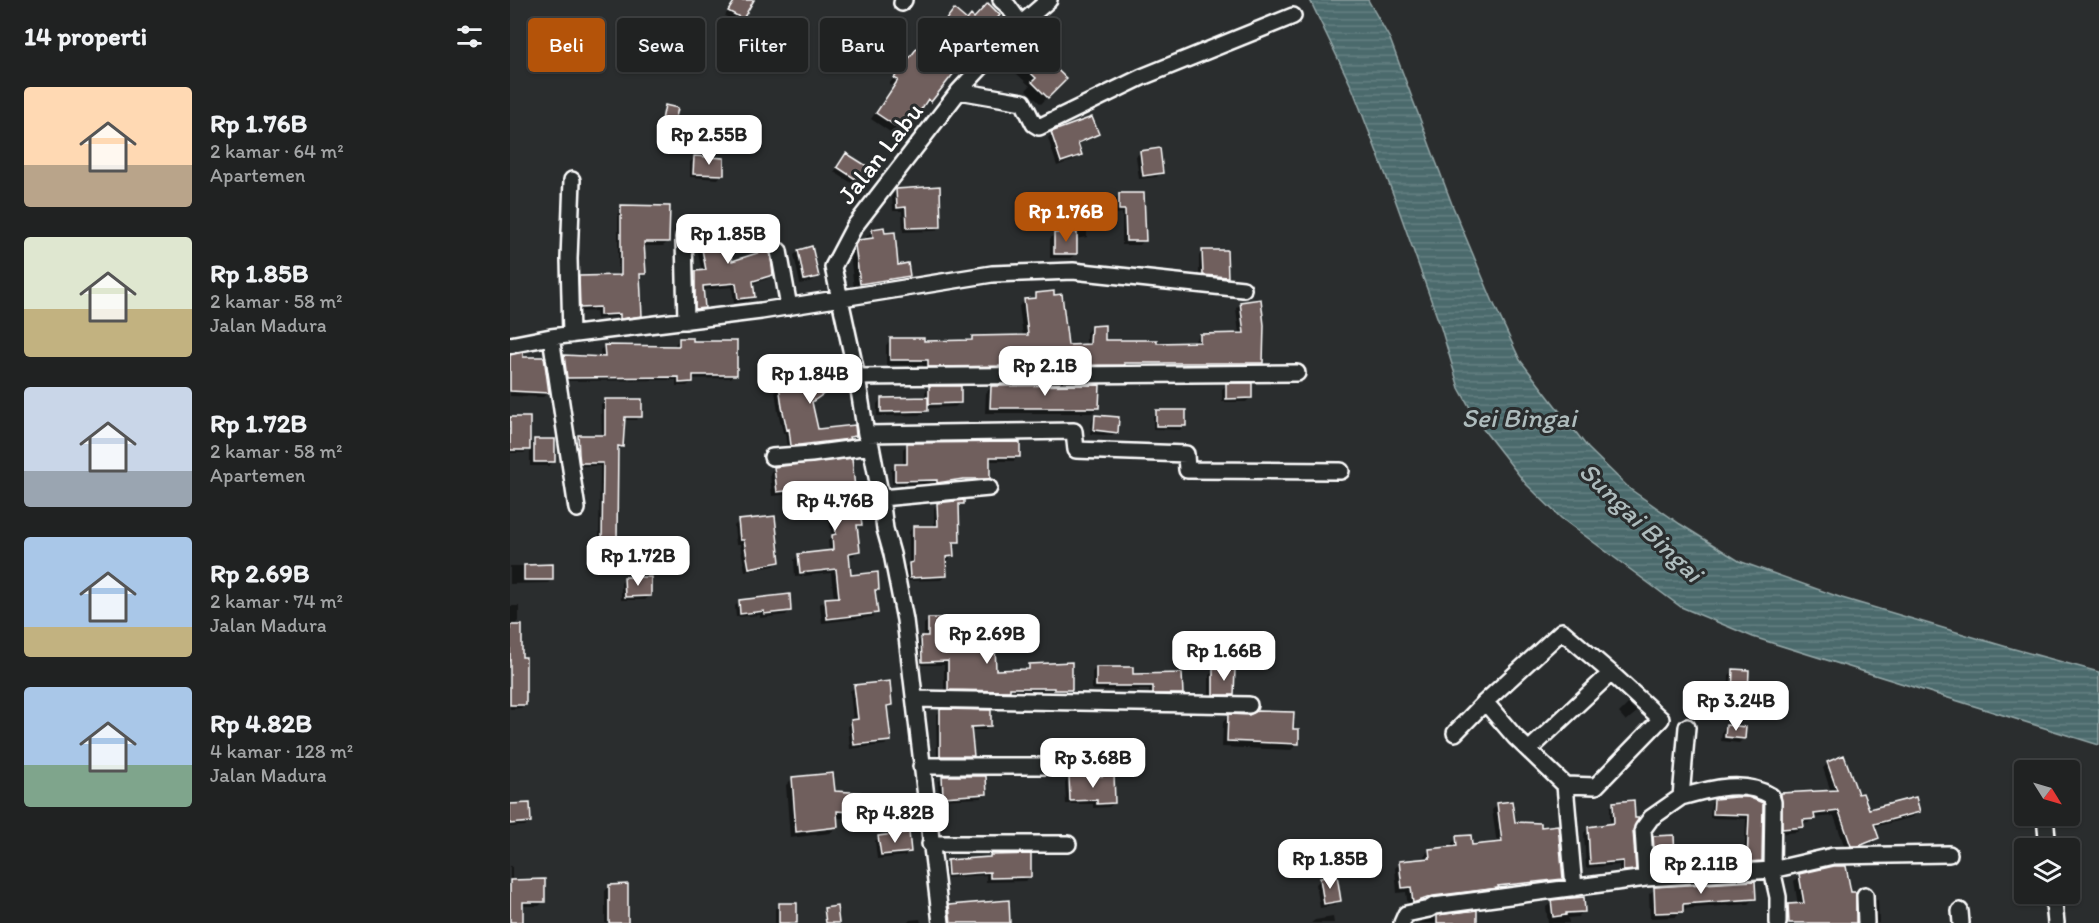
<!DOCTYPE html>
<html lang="id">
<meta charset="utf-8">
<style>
body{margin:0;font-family:Itim,sans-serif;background:#282a2a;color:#f1f3f6;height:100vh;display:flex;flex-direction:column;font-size:22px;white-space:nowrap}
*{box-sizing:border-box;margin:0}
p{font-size:20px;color:#a2a4a5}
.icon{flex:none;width:33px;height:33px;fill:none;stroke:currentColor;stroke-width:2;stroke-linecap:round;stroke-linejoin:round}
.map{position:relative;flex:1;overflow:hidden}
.side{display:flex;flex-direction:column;background:#202222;width:510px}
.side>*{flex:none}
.top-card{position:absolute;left:18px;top:18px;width:570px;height:54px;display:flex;gap:12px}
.needle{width:39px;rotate:127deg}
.fabs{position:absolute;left:1504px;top:760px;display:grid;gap:12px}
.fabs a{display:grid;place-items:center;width:66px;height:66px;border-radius:6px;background:#202222;box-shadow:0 2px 4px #0004,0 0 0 2px #3d3f40;font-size:30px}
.price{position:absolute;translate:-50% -51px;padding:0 14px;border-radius:12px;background:#fff;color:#222;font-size:20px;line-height:39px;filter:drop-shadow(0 2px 3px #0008)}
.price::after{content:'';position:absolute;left:50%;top:36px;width:18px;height:14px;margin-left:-9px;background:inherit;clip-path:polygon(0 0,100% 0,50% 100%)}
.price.current{background:#b45309;color:#fff}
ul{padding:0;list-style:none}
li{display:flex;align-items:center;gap:18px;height:150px;padding:0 24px}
li span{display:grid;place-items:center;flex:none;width:168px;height:120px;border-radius:6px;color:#555}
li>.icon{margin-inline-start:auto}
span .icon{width:72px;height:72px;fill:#fffc;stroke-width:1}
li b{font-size:26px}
h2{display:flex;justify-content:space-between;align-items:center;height:72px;padding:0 24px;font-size:26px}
.chip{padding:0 21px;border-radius:6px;background:#202222;box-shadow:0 2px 4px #0004,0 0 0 2px #3d3f40;font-size:21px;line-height:54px}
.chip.current{background:#b45309;color:#fff}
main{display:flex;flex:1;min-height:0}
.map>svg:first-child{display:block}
.water{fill:url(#water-rules);stroke:#93a6a7;stroke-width:1.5}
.shadow{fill:#0007}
.building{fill:#705e5d;stroke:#fff;stroke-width:1.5}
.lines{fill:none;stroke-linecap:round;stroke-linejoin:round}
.minor-casing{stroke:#fff;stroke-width:20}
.minor{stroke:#2a2d2e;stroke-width:15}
.labels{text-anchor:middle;stroke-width:6;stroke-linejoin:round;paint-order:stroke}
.street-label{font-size:26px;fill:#fff;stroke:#2a2d2e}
.water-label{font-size:27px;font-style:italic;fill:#aebcbd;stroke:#2a2d2e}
</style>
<main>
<section class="side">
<h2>14 properti<svg class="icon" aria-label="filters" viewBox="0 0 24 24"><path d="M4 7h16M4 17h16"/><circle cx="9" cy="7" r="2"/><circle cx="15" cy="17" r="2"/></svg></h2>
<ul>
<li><span style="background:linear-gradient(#ffd9b3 65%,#b9a48a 0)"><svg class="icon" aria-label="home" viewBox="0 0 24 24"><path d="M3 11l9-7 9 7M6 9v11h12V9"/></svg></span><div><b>Rp 1.76B</b><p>2 kamar · 64 m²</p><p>Apartemen</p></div></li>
<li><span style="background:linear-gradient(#dfe7d0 60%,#c2b280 0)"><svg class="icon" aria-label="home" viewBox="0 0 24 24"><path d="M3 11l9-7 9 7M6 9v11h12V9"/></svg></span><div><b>Rp 1.85B</b><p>2 kamar · 58 m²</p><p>Jalan Madura</p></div></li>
<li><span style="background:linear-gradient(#c9d6e8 70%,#9aa5b1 0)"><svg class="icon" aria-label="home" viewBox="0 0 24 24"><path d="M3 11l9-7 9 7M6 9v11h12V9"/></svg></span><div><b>Rp 1.72B</b><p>2 kamar · 58 m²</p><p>Apartemen</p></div></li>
<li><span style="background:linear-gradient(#a9c7e8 75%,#c2b280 0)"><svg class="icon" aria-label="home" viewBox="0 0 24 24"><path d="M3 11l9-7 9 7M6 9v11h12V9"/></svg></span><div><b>Rp 2.69B</b><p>2 kamar · 74 m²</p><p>Jalan Madura</p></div></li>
<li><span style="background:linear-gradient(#a9c7e8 65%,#7fa58c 0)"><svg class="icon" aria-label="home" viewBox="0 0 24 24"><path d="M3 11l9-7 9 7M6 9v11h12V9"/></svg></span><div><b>Rp 4.82B</b><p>4 kamar · 128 m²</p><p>Jalan Madura</p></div></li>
</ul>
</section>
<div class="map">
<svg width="1589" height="923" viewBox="0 0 1589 923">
<defs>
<pattern id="water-rules" width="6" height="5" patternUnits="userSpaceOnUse" patternTransform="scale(1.5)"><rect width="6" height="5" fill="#4b6a6c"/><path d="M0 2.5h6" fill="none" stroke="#668082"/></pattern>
</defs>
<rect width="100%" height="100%" fill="#2a2d2e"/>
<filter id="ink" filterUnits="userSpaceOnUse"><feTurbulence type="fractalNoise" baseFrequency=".0167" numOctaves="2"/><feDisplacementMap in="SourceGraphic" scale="12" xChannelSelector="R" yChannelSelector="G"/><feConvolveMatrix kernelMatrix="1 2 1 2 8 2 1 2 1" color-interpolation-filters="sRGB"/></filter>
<g filter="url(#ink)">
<!-- water -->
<path class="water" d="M800,0H858L880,39L943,207L983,302L1010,360L1078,448L1120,489L1170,524L1229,561L1332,598L1497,647L1589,672V745L1243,637L1171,607L1051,518L1016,484L969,424L949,388L931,328L885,199L843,90Z"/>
<!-- shadow -->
<path class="shadow" d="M224,0H242L227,23L215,16Z
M438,17L457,21L420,101L414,107L412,106L389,138L361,119L383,87L379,84L401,56L407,50L421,60L433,45L423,37Z
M527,52L555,79L531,104L516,90L520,86L506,73Z
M156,107L164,122L162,123L151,121Z
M542,133L587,134L583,138L567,145L570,155L566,159L547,166L538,138Z
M631,152L651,172L647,177L629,179L626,156Z
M336,155L349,181L345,185L324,172Z
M185,158L212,174L208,179L180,177V162Z
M386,191L430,227L425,231L393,232L392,211H383L382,195Z
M609,195L634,240L630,245H612V213L605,214V199Z
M112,207L158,242L153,246H133L134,273L130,277V315L126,320L106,322V317L87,319L86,311L66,312L65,282L70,277H108V211Z
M187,224L209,242L221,263L262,274L257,279L242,284L243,297L239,301L224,303L222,287L191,290L193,308L189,312L182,313L181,277L185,272H192L186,243H184L183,228Z
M577,226V237L565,239L566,253L561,258H540V239L544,234H566L567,227Z
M363,230L387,267L399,276L392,282L344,289L340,253L349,241H357L356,237Z
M289,251L307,277L302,281L290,284L284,255Z
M693,251L716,276L712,281L689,279V256Z
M526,295L556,346H576V333L581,327L594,341L646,344H685V340L690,335L729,334L726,308L731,303L752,363L746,368L414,371L413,365H376V345L381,340L413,342H459L463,337L513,336L509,306L514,301L521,300Z
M170,339L181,342L225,374L221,378L181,379V382L177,386H166V380L53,381L50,361L54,357L91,358L90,350L95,346L165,347V344Z
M0,356L38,393L33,397L0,396Z
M269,378L325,386L301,403L307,430L344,435L334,443L277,449L275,433H273L268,412L264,383Z
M717,385L740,398L736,402H712V389Z
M481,387L588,407L582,413H475L476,393Z
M419,388L450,403L445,407L417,408L412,415L367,416V404L371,399H415V392Z
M95,401L130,416L126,420H113L112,446L108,450L106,541L102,545H89L90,466H67L65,441L69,437H92L91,405Z
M647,412L674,425L670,430L643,429V416Z
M586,416L607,432L602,436L580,434L582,421Z
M0,419L18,447L25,440L44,461L39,466H20V447L14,453H0Z
M397,445L508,456L504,461H479V478L475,482L423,487V484H382L381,470L386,466H393V449Z
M264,468L346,509L350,524L346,529L348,551L343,556H338L340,577L368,589L364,593L366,613L362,617L312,623L310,604L315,600L324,599L321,573L285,577L284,560L288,555L319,552L318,541L322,537L317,504L292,507L291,493L262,496L260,473Z
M452,503L448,508V541L442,545V556L438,560H435V576L431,580L396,581L395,568L399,564V532L403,527H424V508L428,504Z
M228,522L268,562L264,566L235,571L230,544H226L224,526Z
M0,566H42V579L38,583L0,584Z
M115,579L140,596L135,600H111V583Z
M229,602L280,610L276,615L250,618V615L226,617L225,606Z
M0,606H9V620L3,627L10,659L15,704L11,708L0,709V627L2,625H0Z
M419,620L439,648L485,671L515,670L520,665L561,689L556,693L540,694V691L496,692L494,695L434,694V665H408L407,642L414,637V624Z
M586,668L671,693L667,698L639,697V690H582V672Z
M704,671L723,694L718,699L699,698V675Z
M1224,671L1237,695L1232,699H1218L1219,675Z
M345,687L381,705L376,710L379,741L375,745L340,749L338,726L343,721L340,691Z
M1118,704L1127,712L1116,721L1109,713Z
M431,711L480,725L476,730H460L462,756L458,760H427L426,715Z
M719,716L781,731L787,744L781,750L712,747L713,722Z
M1217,726L1233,739L1229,743L1211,741L1212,731Z
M1318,763L1358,811H1408L1403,817L1364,827L1368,838L1362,843L1343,851H1336L1324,816L1303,818L1298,823L1292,824V827L1287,832L1268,834L1267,800L1272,795L1321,792L1313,768Z
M433,777L475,793L471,798L429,800L428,782Z
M560,777L604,803L599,807L583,808V804H556L555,782Z
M282,779L323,792L353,812L347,819L326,818L327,827L320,833L280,838L276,785Z
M1238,799L1251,860L1247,864L1234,865L1236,819L1200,818L1201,804L1205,800Z
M1104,803L1122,829L1124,869L1120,873L1109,875V865L1076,868L1074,833L1078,828L1100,825V807Z
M988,804L1051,879L1046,884L984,890L982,892L916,901L898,907L896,892L887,893L885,868L890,863L915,860L914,856L919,850L942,848V843L947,838L961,846L987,844L982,810Z
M0,806L19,822L15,826L0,827Z
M369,837L399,851L395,856L367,859L365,841Z
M1144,837L1164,859L1159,863L1141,864L1139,842Z
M479,858L520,877L515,881L476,882V875L434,878L433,866L438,861Z
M0,866H2V882L34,901L29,906H12V923H0Z
M1290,875L1345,923H1273L1272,911L1278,905H1288L1284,881Z
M811,879L829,901L825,905L810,908L806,884Z
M100,886L117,923H95V891Z
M1145,889L1244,898L1238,904L1171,909V911L1165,917L1140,918L1139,894Z
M1366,900H1368L1369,923H1361V904Z
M1042,902L1073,911L1068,917L1058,918L1059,923H1038L1036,907Z
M269,904L286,923H265V909Z
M439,906L499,923H434L433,913Z
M823,917L824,923H801L805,920Z
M928,917L965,923H907Z
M410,919L411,923H397L400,920Z"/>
<!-- building -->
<path class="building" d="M225,0H244L233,19L218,11Z
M478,3L490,15L421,102L418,99L396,133L366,113L388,80L384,78L407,48L421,59L438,38L428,30L444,9L457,20L461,15L464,18Z
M527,50L557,79L538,98L522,82L526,78L512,65Z
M155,105L168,108L165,122L152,120Z
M582,117L589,134L568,143L572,155L551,162L541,132Z
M650,148L653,173L633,176L630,151Z
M336,153L360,168L350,182L327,167Z
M184,156L214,158V175L183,174Z
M430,186L431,227L397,228L396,207L387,208L386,189Z
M609,193H634L636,241H616L615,210H609Z
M111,205L160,206L159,242H134L136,274H130L132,316L110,319V314L90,315V307L70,308L69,276L111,275Z
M209,221L210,240L218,238L222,261L260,249L263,275L243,281L245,297L228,299L226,283L193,286L195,308L185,309V271L196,270L190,239H188L187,222Z
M374,227L375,233L385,232L388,265L398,263L400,276L350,284L345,245L348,240L363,238L362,229Z
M567,232V254H544V233Z
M302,246L309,277L294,280L288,250Z
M692,250H717L718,277L693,275Z
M544,291V295L552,294L558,345L580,344L581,326L595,325V340H647V343L690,342V334L734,333L730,302L751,299L754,325L753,363H614L615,365L418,367V360H380V338H414V341L462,340V336L518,335L514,299L526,298V293Z
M169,338H183V341H227V375H183V382L169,383V377L57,378L54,355L95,357L94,345L169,346Z
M13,352V357H34L39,393L0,391V355Z
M313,357L331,382L302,402L308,429L345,425L346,436L339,437L340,439L281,446L279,429L277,430L272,407L268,377L291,373Z
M716,383H742V398L716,399Z
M590,385L589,408H480L481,386Z
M419,386H451V403L419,404Z
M418,397V411L371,412V398Z
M95,399H132V417H115L113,447L108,446L107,541L92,542L93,463H70L69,454L68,435H95Z
M646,410H676V426H646Z
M585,415L609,417L608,433L584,430Z
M0,417H20V450H0Z
M24,439H45V462H24Z
M510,442V457H480V479H453L427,483V480L385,481V464H397V443Z
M342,458L347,508L349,507L352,525H347L350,551L339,553L341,575L368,572L369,590H365L368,613L317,619L315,598L329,597L326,569L290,573L288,554L323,550L322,535L326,534L322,500L296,503L295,489L267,492L264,467Z
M454,500V504H449L450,542H443L444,556L436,557L437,576L400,578L399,563L403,562V526H428L427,503Z
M265,516L270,562L239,568L234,540H230L228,520Z
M43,564V580H14V565Z
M114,577H141V596L115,597Z
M280,594L281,611L254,614V611L230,614L229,600Z
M418,618H440L441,647L485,645L486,670L519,669V664L562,662V690H544V688H500V691L438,690V661L412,662L411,636H418Z
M0,625H12V657H16V705H0Z
M586,667H623V674L672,673L673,694H643V686H586Z
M703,669H725L724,695H703Z
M1223,669L1239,670L1238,695H1222Z
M380,681L382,705L377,706L381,741L344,745L341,720L348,719L344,685Z
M430,709L481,710V726L461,727L464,756H430Z
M747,711L784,712L783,729H789V744L717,741L718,714L739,715Z
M1216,725L1236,727L1235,739L1215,737Z
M1334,755L1348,794L1353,793L1359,809L1406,797L1410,812L1364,824L1369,838L1349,846H1341L1329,811L1304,814L1305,819L1293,820L1294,827L1272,829L1271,793L1327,790L1317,762Z
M601,772H604L605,803L587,804V800L560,801L559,776H593Z
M323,773L325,791L356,793L355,813L327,811L328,827L286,832L282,777Z
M432,776H476L477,794L433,797Z
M1226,797H1238L1253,803L1252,861L1237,862L1239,815L1203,814L1204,799Z
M1124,800L1125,818H1129L1123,830L1126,870L1113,871V861L1080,864L1078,827L1104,823L1103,802Z
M1002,801L1005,822L1031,823V827L1048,825L1053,879L988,886L989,888L923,896L903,903L901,887L892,888L889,861L920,858L919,849L947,846L946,836L961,835L962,845L992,842L987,803Z
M20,803L21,822L0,824V804Z
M399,832L401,852L371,855L368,836Z
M1164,835L1165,859L1145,860L1143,836Z
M521,854V877L480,878V872L438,875L437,860L480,857V855Z
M1324,866H1336L1341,892H1346V923H1279L1278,904L1294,903L1289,874Z
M827,875L831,901L814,904L810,878Z
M35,879V902H13V922H0V880Z
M1245,881L1246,899L1173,904V912L1145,913L1144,887Z
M118,884V923H99V885Z
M1074,897L1075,912L1056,913V915L1043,917L1041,900Z
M499,900L500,923H441L439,905Z
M269,903H287V923H269Z
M327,906L329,923H316L314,908Z
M967,910V923H927V915Z"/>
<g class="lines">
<defs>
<path id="minor" d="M491,0L498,6L511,24
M392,3L394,0
M449,91L513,102L524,124L529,127L632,77L783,16
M174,237L176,321
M269,251L279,307
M61,335L59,259L62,180
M41,337L67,509
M0,345L41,337L251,311L482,274L563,271L733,289
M347,377L787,373
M356,434L564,431L566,450L676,454L677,470L831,471
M262,457L301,454L361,446
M371,498L479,488
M405,699L739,705
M975,702L1052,631L1101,673L1019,750
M1177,727L1171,797C1200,789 1234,779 1261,796L1263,802L1262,870L1323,856L1439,854
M945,733L975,702L1005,737L1055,785L1064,888
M411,766H593
M1055,785L1086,786L1151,719L1101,673
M1535,816L1538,849
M420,844H558
M1136,878L1133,829L1141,818L1171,797
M1543,894L1546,923
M1355,895L1356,923
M1450,911L1451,923
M431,923L395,620L382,554L375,529L371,498L361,446L356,434L347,377L323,267L344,227L449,91L511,24L539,0
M892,923L896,914L919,909L924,906L1136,878L1262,870L1268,897V923"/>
</defs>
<!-- minor casing -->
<use href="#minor" class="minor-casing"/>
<!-- minor -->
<use href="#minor" class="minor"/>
</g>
</g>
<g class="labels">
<!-- street labels -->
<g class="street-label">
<text transform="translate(370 153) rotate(-52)" y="9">Jalan Labu</text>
</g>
<!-- water labels -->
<g class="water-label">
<text x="1009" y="427">Sei Bingai</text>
<text transform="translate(1131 522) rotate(44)" y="9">Sungai Bingai</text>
</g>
</g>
</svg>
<div class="fabs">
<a><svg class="needle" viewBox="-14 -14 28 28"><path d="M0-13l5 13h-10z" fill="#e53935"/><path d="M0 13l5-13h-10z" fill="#a2a4a5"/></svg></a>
<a><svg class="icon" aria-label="layers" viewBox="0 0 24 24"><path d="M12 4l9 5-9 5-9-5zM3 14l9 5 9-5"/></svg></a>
</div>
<b class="price" style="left:199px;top:166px">Rp 2.55B</b>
<b class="price current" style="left:556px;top:243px">Rp 1.76B</b>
<b class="price" style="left:218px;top:265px">Rp 1.85B</b>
<b class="price" style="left:535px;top:397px">Rp 2.1B</b>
<b class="price" style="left:300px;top:405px">Rp 1.84B</b>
<b class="price" style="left:325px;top:532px">Rp 4.76B</b>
<b class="price" style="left:128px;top:587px">Rp 1.72B</b>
<b class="price" style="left:477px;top:665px">Rp 2.69B</b>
<b class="price" style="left:714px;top:682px">Rp 1.66B</b>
<b class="price" style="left:1226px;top:732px">Rp 3.24B</b>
<b class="price" style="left:583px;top:789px">Rp 3.68B</b>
<b class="price" style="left:385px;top:844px">Rp 4.82B</b>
<b class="price" style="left:820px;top:890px">Rp 1.85B</b>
<b class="price" style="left:1191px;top:895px">Rp 2.11B</b>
<div class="top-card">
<a class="chip current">Beli</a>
<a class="chip">Sewa</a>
<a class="chip">Filter</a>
<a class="chip">Baru</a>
<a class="chip">Apartemen</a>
</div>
</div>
</main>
